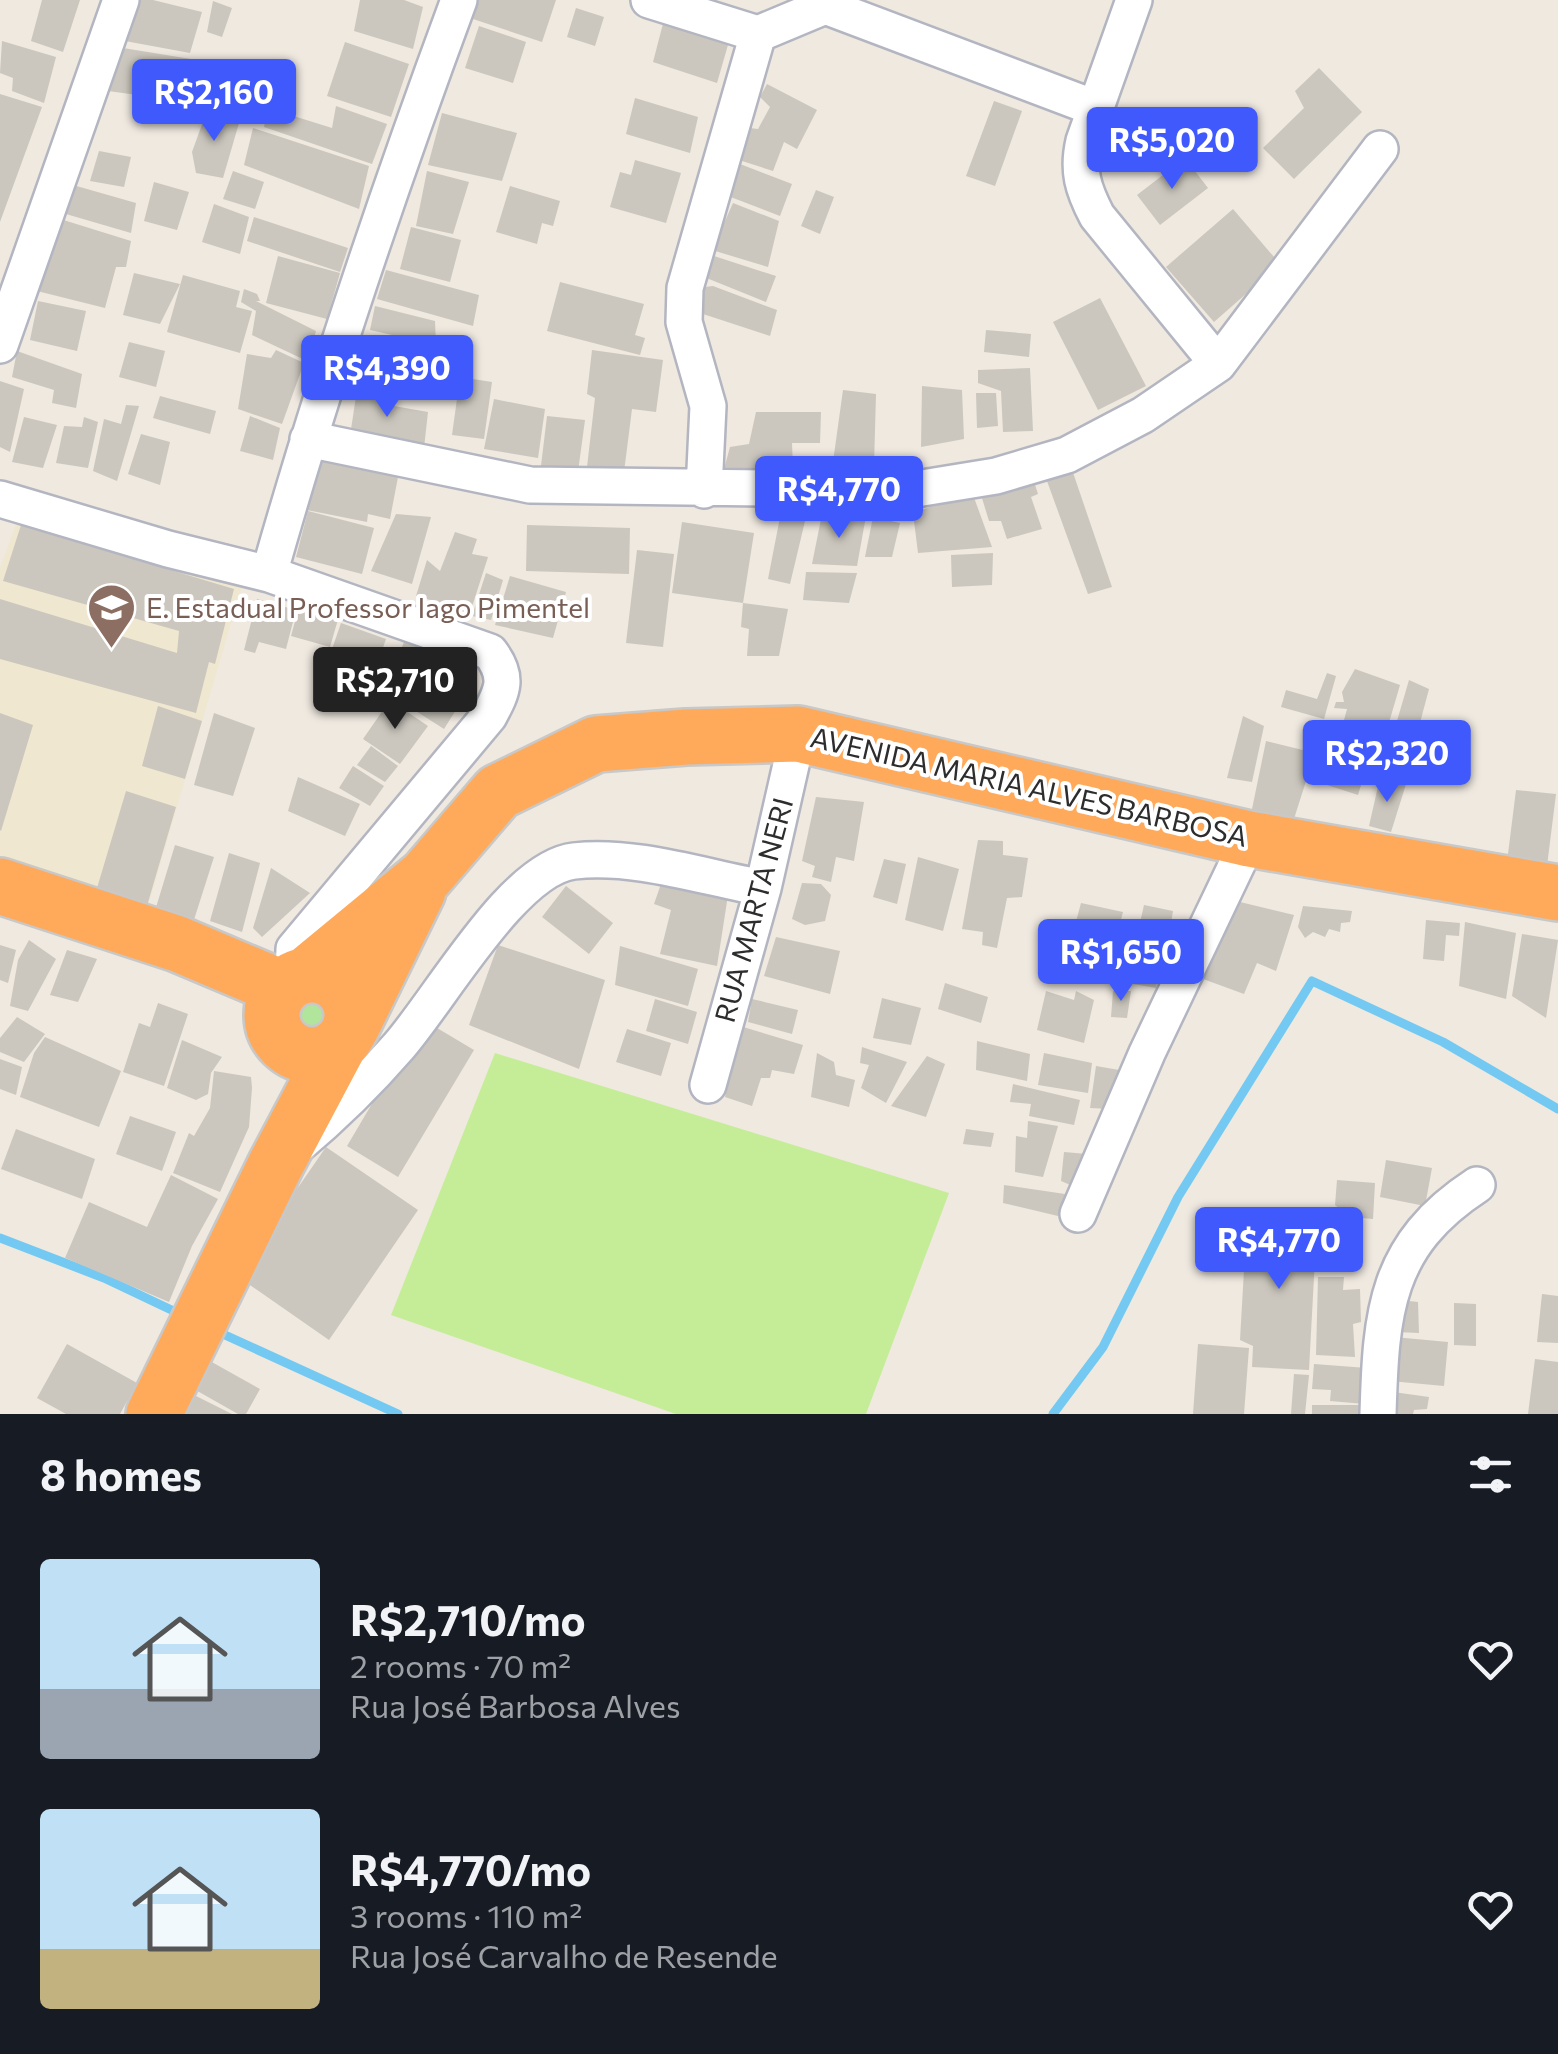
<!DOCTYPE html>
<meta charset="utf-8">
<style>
body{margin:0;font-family:Commissioner,sans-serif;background:#242831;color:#f1f3f6;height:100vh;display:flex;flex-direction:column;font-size:38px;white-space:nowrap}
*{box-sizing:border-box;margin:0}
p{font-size:32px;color:#9ea1a6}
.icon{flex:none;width:55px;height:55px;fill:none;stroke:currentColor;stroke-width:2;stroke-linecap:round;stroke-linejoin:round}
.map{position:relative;height:1414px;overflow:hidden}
.details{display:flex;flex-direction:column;background:#171b24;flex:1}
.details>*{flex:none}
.price{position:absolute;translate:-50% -85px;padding:0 22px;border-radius:10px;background:#3f59fd;color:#fff;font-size:32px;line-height:65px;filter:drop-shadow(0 2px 5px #0008)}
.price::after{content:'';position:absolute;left:50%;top:60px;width:30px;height:22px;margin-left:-15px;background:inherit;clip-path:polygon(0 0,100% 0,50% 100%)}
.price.active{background:#222;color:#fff}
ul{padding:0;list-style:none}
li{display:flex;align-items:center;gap:30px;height:250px;padding:0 40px}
li span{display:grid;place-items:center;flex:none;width:280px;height:200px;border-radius:10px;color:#555}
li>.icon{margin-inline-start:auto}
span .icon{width:120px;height:120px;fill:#fffc;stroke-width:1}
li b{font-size:42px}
h2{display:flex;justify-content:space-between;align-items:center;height:120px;padding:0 40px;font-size:42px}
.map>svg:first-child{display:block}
.education{fill:#f0e7d0}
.green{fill:#b2e59c}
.pitch{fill:#c5ed98}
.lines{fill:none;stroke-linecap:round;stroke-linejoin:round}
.stream{stroke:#73c9f1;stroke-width:9}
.building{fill:#cbc7be}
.street-casing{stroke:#b3b6c1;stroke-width:40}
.highway-casing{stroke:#c8c8c8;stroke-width:60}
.street{stroke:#fff;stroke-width:35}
.highway{stroke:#ffaa5b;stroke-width:55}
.labels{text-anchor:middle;stroke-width:8;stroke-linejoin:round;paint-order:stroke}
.education-label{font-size:28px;fill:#785e54;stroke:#fff;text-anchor:start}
.street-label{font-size:28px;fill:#2d2d2d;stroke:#fff}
</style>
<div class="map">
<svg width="1558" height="1414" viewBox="0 0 1558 1414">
<rect width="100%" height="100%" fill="#efe9e0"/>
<!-- education -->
<path class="education" d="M19,516L243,582L145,916L0,864V568Z"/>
<!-- green -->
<path class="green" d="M323,990L331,995L339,1010L312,1039C296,1035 289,1028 287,1012Z"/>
<!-- pitch -->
<path class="pitch" d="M495,1053L949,1193L866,1414H676L391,1315Z"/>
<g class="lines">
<!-- stream -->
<path class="stream" d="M0,1238L104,1278L182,1315
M214,1330L398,1414
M1053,1414L1103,1347L1178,1197L1312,981L1443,1042L1558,1109"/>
</g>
<!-- building -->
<path class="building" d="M42,0H80L63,52L31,41Z
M135,0H153L202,12L190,53L125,41Z
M360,0H404L423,7L413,49L354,31Z
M479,0H556L542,42L473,19Z
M213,1L232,8L222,37L207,32Z
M576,8L604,17L595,46L567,37Z
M665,16L730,38L717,83L653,62Z
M479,26L526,42L513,83L465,68Z
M2,41L56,57L44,103L12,91L13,78L0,73Z
M345,42L409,64L391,117L327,96Z
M117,47L197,60L189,102L108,91Z
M1319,68L1362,112L1294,179L1263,148L1304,108L1295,91Z
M767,84L817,110L797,149L784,142L773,171L739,160L750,128L758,129L770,107L760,97Z
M0,94L42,107L0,222Z
M635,98L698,117L690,153L626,134Z
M994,101L1022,111L995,186L966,176Z
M209,105L239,123L223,178L196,173L192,152Z
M336,106L387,124L372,164L264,127L268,108L332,128Z
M442,113L517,133L502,181L428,165Z
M253,128L369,166L359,209L244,165Z
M99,151L131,157L124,187L90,181Z
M1185,158L1208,188L1160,225L1137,195Z
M635,160L681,173L666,223L610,207L620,172L631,175Z
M740,164L792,184L780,216L728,196Z
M233,171L264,182L255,209L223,199Z
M427,171L469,182L453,234L416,226Z
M154,182L189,192L177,230L144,221Z
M73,185L136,203L131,233L66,214Z
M510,186L560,201L553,226L542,223L537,244L496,232Z
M816,190L834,197L820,234L801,226Z
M733,203L779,221L768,267L712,250Z
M214,204L249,217L240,254L202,242Z
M1233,209L1280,264L1214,322L1166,267Z
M254,217L348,248L340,272L247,241Z
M57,218L131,241L126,267H116L105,308L37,291Z
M411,227L461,240L450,282L400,269Z
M278,256L340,273L327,319L266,303Z
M714,256L776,276L766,302L704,277Z
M386,270L479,295L473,326L377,299Z
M134,273L180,284L160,324L123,315Z
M183,275L240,291L236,307L252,311L240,353L167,332Z
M560,282L644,304L635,335L645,338L640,355L547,331Z
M713,286L777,310L770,336L697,312L705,287Z
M244,289L257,294L260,301H256L316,331L307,361L252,335L256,311L241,302Z
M1100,298L1146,386L1098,410L1053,322Z
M38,301L86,311L77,351L30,340Z
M375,306L435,321L436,345L370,330Z
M986,330L1031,334L1029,357L984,352Z
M369,335L438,349L440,383L365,365Z
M129,342L165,351L156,387L119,377Z
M276,350L304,363L282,424L238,409L247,354L271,358Z
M592,350L663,360L656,412L632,409L624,472L587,467L595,398L587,394Z
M17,351L82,374L76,408L52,403L54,390L12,377Z
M1030,368L1033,431L1003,432L1001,391L978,383V370Z
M460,377L492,382L484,439L452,435Z
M0,381L24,389L10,452L0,447Z
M358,383L377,386V403L428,412L424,448L350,436Z
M922,386L962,390L964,439L921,447Z
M843,390L876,394L874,466L832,469Z
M976,393H996L998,426L977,428Z
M160,396L216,411L210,434L153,418Z
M494,399L545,409L538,458L484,449Z
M126,405L139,406L117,481L93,471L104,419L121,424Z
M756,412H821L820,443H792L793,467L724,469L730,447L749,444Z
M250,416L280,428L273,460L240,451Z
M547,416L585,420L577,479L540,474Z
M24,417L57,425L43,468L12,462Z
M84,417L98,422L88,468L56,463L64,426L82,427Z
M141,434L170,442L160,485L128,474Z
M1067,455L1112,587L1088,594L1043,470Z
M317,460L398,477L390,519L368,514L367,522L307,510Z
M1031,472L1038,494L1031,497L1042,529L1007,539L1001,521H989L978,485Z
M972,492L992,547L918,553L913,513Z
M308,511L374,528L362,574L296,557Z
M781,512L806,517L790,584L768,579Z
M396,514L431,517L412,584L371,571Z
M866,516L857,566L812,564L821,519Z
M873,517L900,523L892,557H865Z
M682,522L754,533L743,603L672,593Z
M21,525L234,589L215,664L209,662L196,713L0,659V599L177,653L179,631L3,581Z
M527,525L630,528L629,574L526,571Z
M455,532L477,539L472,554L488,557L468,619L433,608L434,601L416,596L427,560L440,571Z
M637,550L674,554L663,647L626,643Z
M993,553L992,585L952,587L951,555Z
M806,572L857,573L849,603L803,600Z
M486,573L503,580L491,620L472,616Z
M510,576L566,592L553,638L495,625Z
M257,599L296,610L286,649L259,642L255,653L244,650Z
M300,603L339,616L330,647L291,636Z
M743,603L788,609L779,656H747L749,629L741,627Z
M341,623L386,639L368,690L323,675Z
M404,642L442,651L431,673L394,667Z
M458,666L476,678L444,729L408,706L426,676L445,688Z
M1355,669L1400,685L1388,726L1344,720L1347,709L1334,708L1336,702H1344L1342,692Z
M1327,673L1336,676L1324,719L1281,707L1286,690L1317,699Z
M1409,680L1429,689L1408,768L1373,766L1385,738H1392Z
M390,700L428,726L400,764L363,739Z
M158,706L202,721L185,779L142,766Z
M0,713L33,725L1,831L0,830Z
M214,713L255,728L233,796L194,785Z
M1243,716L1264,726L1252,782L1227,778Z
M1338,731L1375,739L1358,795L1324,784Z
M1266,741L1315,753L1292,825L1251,814Z
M371,746L398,766L385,782L357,765Z
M353,766L384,786L370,806L339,788Z
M298,777L360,804L345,836L288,811Z
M1407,781L1391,832L1369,826L1379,782Z
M1516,790L1556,794L1547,866L1507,862Z
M126,791L176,807L147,906L97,888Z
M816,797L864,802L854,861L836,857L831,882L812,877L815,866L802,861Z
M978,840L1003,841V855L1028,858L1022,897L1007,898L997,948L982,945L983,932L962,929Z
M175,845L214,857L192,926L154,914Z
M229,853L260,863L242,932L210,921Z
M918,857L959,869L943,931L905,920Z
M884,859L906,864L897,904L873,897Z
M271,868L310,893L262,937L253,928Z
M662,881L728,895L717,966L660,954L671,910L654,904Z
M802,883L821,884L831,895L825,921L805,925L792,919Z
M566,886L613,923L589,954L542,917Z
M1236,901L1294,915L1276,971L1257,963L1244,994L1184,972Z
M1081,903L1123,912L1106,976L1073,971L1077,946L1071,940Z
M1144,905L1173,911L1165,961L1132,958Z
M1303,906L1352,911L1350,922L1341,923L1340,932L1329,929L1325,937L1313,932L1305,938L1298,927Z
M1426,920L1460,923L1459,936L1446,935L1444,961L1423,959Z
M1465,922L1516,933L1506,999L1459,986Z
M1522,934L1558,940L1546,1018L1512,996Z
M776,937L840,951L830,994L764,976Z
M29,940L56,959L28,1011L10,1006L18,960Z
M0,945L16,950L8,983L0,980Z
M498,945L605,980L579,1069L469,1025Z
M620,946L698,969L688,1006L615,985Z
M67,950L97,959L78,1002L50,995Z
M1120,965L1158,975L1156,988L1116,981Z
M945,983L988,997L981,1023L938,1009Z
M1046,991L1074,1000L1076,991L1094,1000L1084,1043L1037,1030Z
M1113,991H1131L1127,1018L1111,1017Z
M882,998L921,1008L911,1045L873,1038Z
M655,999L697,1012L688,1044L646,1031Z
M752,999L798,1010L792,1034L748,1022Z
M158,1003L188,1014L164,1086L123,1072L139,1023L150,1027Z
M17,1017L45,1034L24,1062L0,1052V1038Z
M422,1019L474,1050L398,1177L347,1146Z
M740,1026L803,1045L794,1074L772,1070L770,1078H761L752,1106L725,1097Z
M627,1029L671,1043L661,1076L616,1062Z
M45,1037L121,1071L99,1127L20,1097L34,1053Z
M182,1040L222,1057L211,1073L208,1094L196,1100L167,1088Z
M977,1041L1030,1054L1027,1081L976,1070Z
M862,1047L907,1062L886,1103L861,1088L869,1065L860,1063Z
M817,1053L834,1062L836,1075L855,1080L849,1107L811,1097Z
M1044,1053L1092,1063L1088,1093L1038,1085Z
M927,1056L945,1064L926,1117L891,1106Z
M0,1059L22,1067L16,1095L0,1089Z
M1096,1066L1125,1071L1110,1109L1090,1108Z
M214,1071L251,1077L252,1088L249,1127L220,1192L173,1173L189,1133L194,1136L210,1108Z
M1013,1084L1080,1100L1074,1125L1029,1116L1031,1104L1010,1102Z
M130,1116L176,1132L162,1171L116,1154Z
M1028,1121L1058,1126L1043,1177L1015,1172L1016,1136L1027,1138Z
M16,1129L95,1159L82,1199L1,1169Z
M966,1129L994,1133L991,1147L963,1144Z
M326,1147L418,1210L329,1340L237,1276Z
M1064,1152L1087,1154L1075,1187L1061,1181Z
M1386,1160L1432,1168L1425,1206L1380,1197Z
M171,1175L218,1199L192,1246L169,1302L65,1258L89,1202L147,1227Z
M1337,1180L1375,1183L1373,1219L1340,1216L1341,1210L1335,1205Z
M1004,1185L1065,1194L1058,1216L1003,1203Z
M1247,1217L1317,1221L1309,1370L1252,1367L1253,1346L1240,1340Z
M1318,1277H1344L1343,1290L1360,1289L1361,1322L1353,1324L1355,1357L1316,1355Z
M1542,1294L1558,1296V1343L1537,1342Z
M1399,1300L1418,1302L1419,1333L1397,1332Z
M1454,1303L1476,1304V1346L1454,1345Z
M1394,1337L1448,1342L1444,1386L1390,1381Z
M67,1344L137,1383L120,1414H66L37,1398Z
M1198,1344L1249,1348L1244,1414H1193Z
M201,1356L260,1389L246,1414H238L185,1384Z
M1535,1359L1558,1362V1414H1528Z
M1314,1364L1367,1368L1365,1404L1330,1401L1331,1390L1312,1389Z
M1294,1374L1309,1375L1305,1414H1291Z
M186,1391L232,1414H175Z
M1386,1391L1429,1397L1427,1409L1414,1410L1413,1414H1383Z
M1312,1405H1363V1414H1312Z"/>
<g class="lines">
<defs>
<path id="street" d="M649,0L758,34L825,6L1095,108
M1134,0L1084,141C1077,171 1083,189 1097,216L1218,364
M0,345L121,0
M308,439L530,485L910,490L996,476L1067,455L1143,415L1218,364L1380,149
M704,490L708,406L684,322L685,288L758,34
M0,499L168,549L269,574L490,652C509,677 503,690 489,716L294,949L293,979
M269,574C324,380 389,189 459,0
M708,1085L763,888L798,734
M296,1147C333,1116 367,1083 399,1046C441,998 513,868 574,861C635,854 703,877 763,888
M1078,1214L1147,1053L1249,839
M1378,1414C1381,1312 1385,1245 1477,1185"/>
<path id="highway" d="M0,886L178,944L282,988
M272 1015a40 40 0 1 1 80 0a40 40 0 1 1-80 0Z
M306,975L426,876L498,792L596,744L686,737L798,734L1249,839L1558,893
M351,1028L418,891
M154,1414L276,1164L338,1047"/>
</defs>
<!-- street casing -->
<use href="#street" class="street-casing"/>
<!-- highway casing -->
<use href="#highway" class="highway-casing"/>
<!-- street -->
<use href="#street" class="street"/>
<!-- highway -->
<use href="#highway" class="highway"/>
</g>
<!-- icons -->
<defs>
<symbol id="school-pin" viewBox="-11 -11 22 30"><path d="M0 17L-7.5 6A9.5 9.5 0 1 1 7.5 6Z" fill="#8d6e63" stroke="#fff"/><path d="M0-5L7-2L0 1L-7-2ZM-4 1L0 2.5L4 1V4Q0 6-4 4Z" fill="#fff"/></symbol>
</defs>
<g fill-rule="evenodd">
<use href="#school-pin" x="84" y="580" width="55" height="75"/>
</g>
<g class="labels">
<!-- education labels -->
<g class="education-label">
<text x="146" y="618">E. Estadual Professor Iago Pimentel</text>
</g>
<!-- street labels -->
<g class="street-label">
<text transform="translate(1029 787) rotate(13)" y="10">AVENIDA MARIA ALVES BARBOSA</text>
<text transform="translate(754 910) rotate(-75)" y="10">RUA MARTA NERI</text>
</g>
</g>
</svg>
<b class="price" style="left:214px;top:144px">R$2,160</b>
<b class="price" style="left:1172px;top:192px">R$5,020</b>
<b class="price" style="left:387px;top:420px">R$4,390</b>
<b class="price" style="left:839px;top:541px">R$4,770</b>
<b class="price active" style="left:395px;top:732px">R$2,710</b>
<b class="price" style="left:1387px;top:805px">R$2,320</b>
<b class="price" style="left:1121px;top:1004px">R$1,650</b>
<b class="price" style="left:1279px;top:1292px">R$4,770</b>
</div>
<section class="details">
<h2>8 homes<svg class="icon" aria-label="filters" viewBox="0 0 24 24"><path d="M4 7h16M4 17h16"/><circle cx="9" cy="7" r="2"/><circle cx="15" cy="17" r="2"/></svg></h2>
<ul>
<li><span style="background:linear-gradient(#bfe0f5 65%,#9aa5b1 0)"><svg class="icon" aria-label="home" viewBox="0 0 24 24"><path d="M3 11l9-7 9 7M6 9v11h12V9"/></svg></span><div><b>R$2,710/mo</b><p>2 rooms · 70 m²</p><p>Rua José Barbosa Alves</p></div><svg class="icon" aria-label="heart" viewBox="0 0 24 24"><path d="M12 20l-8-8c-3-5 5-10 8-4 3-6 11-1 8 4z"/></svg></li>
<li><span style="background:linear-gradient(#bfe0f5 70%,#c2b280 0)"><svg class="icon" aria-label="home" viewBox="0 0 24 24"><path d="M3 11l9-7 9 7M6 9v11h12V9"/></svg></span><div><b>R$4,770/mo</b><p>3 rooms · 110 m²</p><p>Rua José Carvalho de Resende</p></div><svg class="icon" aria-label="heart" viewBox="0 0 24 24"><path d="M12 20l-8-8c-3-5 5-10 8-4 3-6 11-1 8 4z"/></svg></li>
</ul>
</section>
